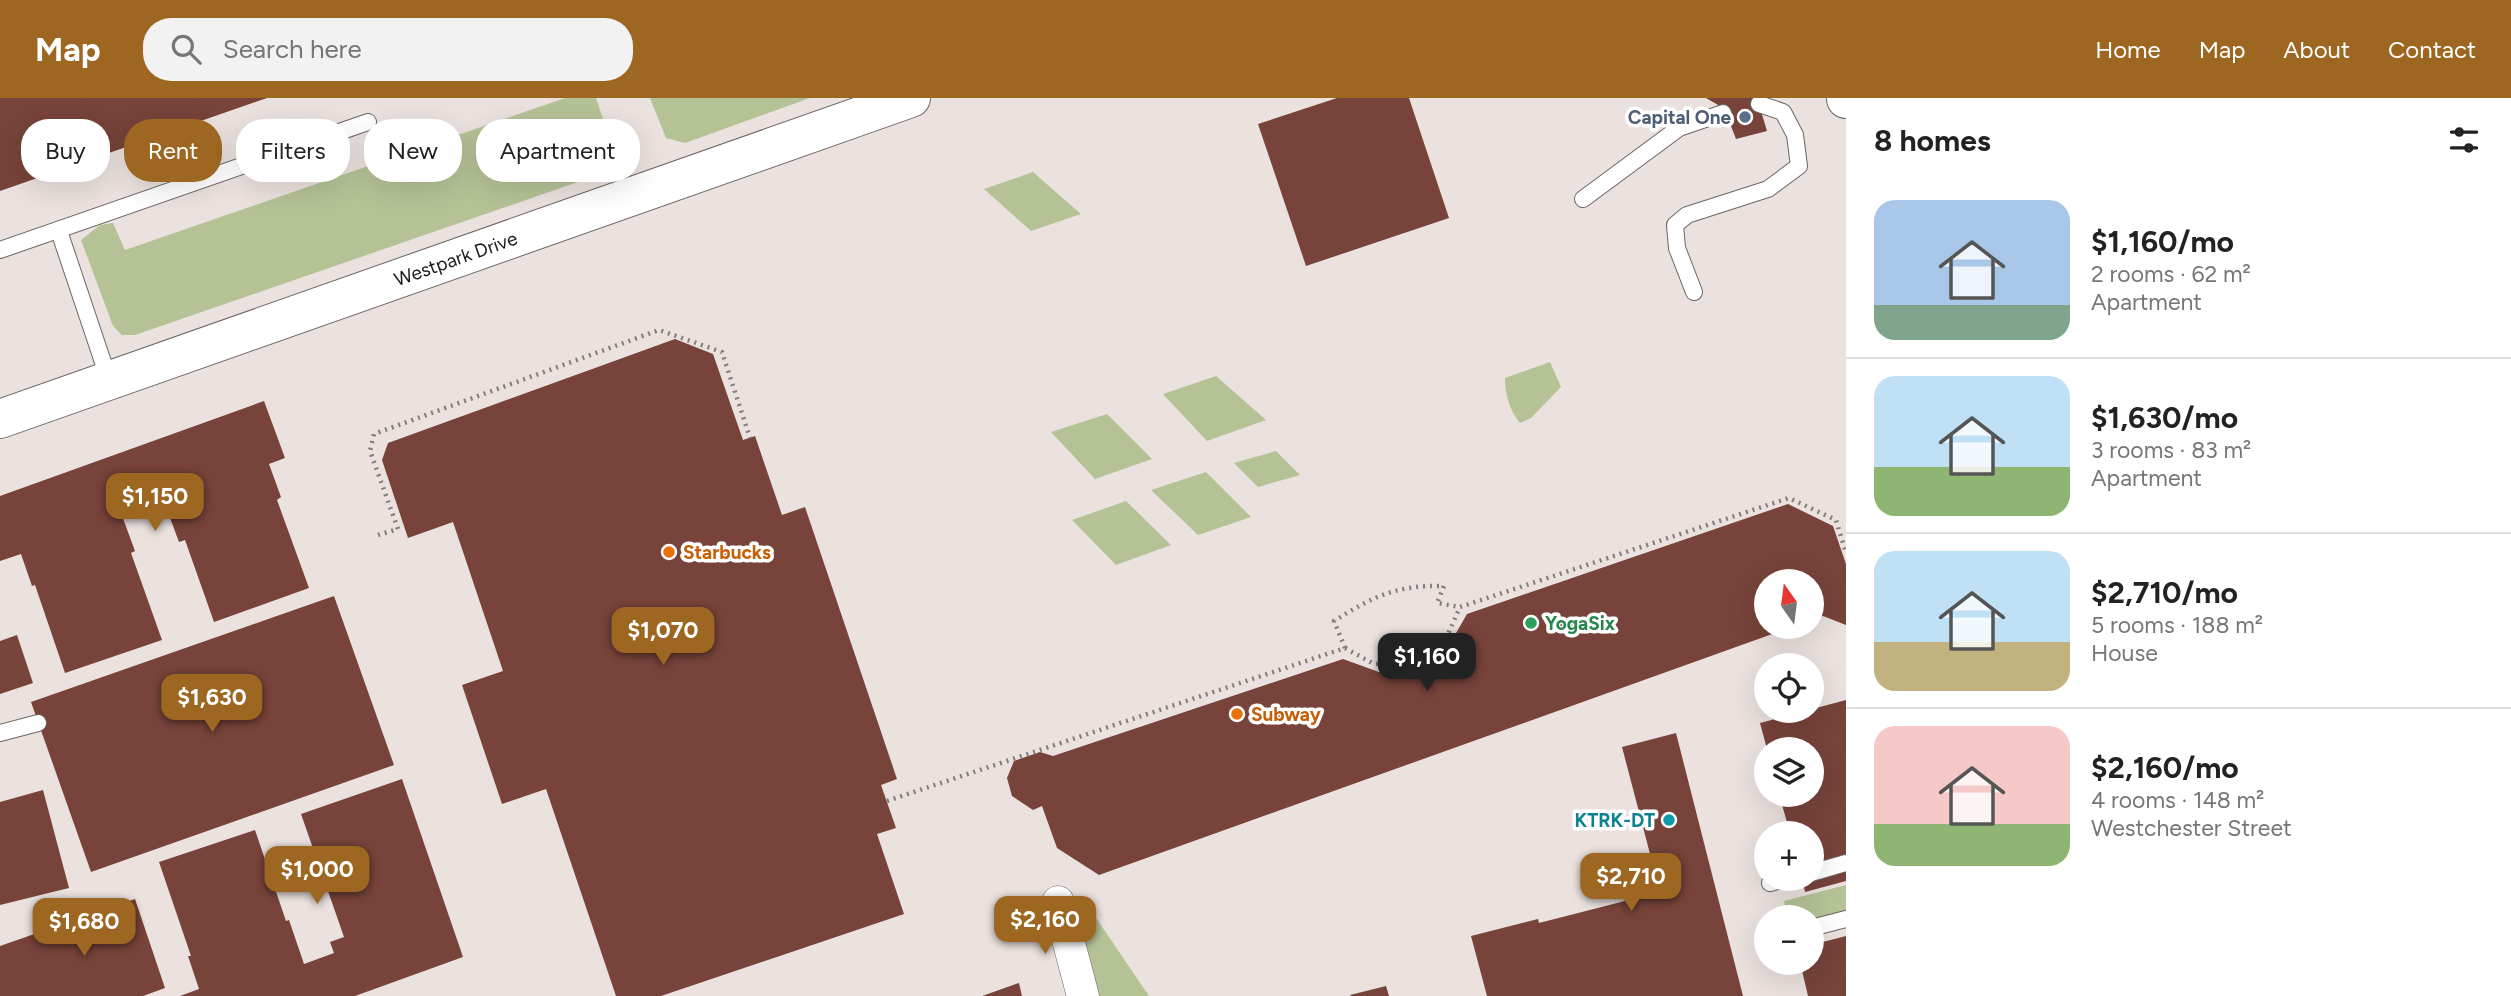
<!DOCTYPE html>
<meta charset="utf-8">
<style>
body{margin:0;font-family:Figtree,sans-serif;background:#f2f2f2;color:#222;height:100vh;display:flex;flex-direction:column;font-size:26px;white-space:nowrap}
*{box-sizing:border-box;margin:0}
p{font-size:23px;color:#767676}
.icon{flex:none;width:38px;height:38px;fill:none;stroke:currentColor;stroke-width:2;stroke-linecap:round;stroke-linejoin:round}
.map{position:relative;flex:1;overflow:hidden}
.sheet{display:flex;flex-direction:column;background:#fff;width:665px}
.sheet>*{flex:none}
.guide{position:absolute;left:21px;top:21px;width:665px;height:63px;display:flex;gap:14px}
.needle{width:46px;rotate:346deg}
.controls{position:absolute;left:1754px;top:471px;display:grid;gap:14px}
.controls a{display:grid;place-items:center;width:70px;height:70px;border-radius:50%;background:#fff;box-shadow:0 7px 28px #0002;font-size:35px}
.price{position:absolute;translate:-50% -60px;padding:0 16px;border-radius:14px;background:#9d6621;color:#fff;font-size:23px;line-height:46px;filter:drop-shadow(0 2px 4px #0008)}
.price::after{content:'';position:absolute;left:50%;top:42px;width:21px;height:16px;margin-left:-10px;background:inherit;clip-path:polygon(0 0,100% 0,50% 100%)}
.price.on{background:#222;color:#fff}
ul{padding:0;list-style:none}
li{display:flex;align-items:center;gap:21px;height:175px;padding:0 28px}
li+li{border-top:2px solid #e0e0e0}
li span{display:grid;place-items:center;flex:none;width:196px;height:140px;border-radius:21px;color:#555}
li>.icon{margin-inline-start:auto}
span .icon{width:84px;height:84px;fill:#fffc;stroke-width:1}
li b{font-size:30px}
h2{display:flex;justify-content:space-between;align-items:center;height:84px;padding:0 28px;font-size:30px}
.chip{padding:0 24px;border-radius:28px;background:#fff;box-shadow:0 7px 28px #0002;font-size:24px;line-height:63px}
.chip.on{background:#9d6621;color:#fff}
header{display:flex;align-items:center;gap:42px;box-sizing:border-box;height:98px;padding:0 35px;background:#9d6621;color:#fff}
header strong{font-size:33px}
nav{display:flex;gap:38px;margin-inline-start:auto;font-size:24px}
.search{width:490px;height:63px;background:#f2f2f2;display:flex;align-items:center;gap:18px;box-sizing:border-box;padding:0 24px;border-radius:28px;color:#767676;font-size:26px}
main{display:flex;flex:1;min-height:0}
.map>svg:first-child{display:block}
.green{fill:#b5c296}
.building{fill:#77433a}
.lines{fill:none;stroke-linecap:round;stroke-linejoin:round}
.lane-casing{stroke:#6c6562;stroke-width:18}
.street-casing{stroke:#6c6562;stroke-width:33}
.secondary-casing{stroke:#6c6562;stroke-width:40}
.path{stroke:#837d7b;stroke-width:4.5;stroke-dasharray:2 5;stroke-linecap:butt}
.lane{stroke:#fff;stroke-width:16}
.street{stroke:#fff;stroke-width:32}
.secondary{stroke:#fff;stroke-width:38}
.service-dot{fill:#5c6f8a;stroke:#fff;stroke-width:2.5}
.food-dot{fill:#e8710a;stroke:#fff;stroke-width:2.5}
.leisure-dot{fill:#2e9e5b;stroke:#fff;stroke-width:2.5}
.culture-dot{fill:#0f9aa8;stroke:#fff;stroke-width:2.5}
.labels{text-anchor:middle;stroke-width:7;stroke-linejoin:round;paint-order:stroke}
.service-label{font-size:19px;font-weight:bold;fill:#4e5e75;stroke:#fff;text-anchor:end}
.street-label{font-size:19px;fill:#1d1a19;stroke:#fff}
.food-label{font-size:19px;font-weight:bold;fill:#c56008;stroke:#fff;text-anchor:start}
.leisure-label{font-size:19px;font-weight:bold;fill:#27864d;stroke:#fff;text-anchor:start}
.culture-label{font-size:19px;font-weight:bold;fill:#0d838f;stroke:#fff;text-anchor:end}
</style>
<header>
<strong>Map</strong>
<div class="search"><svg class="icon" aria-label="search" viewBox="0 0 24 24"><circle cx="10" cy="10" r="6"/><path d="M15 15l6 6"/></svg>Search here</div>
<nav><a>Home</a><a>Map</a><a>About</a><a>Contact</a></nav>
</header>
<main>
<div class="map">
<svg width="1846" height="898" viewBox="0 0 1846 898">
<rect width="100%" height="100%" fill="#ebe2df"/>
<!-- green -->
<path class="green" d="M565,0H596L616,60L607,74L135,237H122L113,228L81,142L100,127L113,125L125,152Z
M650,0H810L685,45L666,40Z
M1033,74L1081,116L1031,133L984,91Z
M1550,264L1561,289L1531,320L1520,325C1510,314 1505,296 1505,280Z
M1216,278L1266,322L1207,343L1163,296Z
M1107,316L1152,361L1095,381L1051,334Z
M1276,353L1300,377L1258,389L1234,365Z
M1206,374L1251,419L1198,437L1151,392Z
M1126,403L1171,447L1116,467L1072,422Z
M1846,787V830L1811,839V819H1787L1784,803Z
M1088,808L1149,898H1096L1073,815Z"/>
<!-- building -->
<path class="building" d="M0,0H267L0,93Z
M1337,0H1409L1449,120L1306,168L1258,26Z
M1706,0H1757L1767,33L1736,41L1729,23L1718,7Z
M675,241L713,256L743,342L755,338L782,417L805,409L897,681L881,687L896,730L877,736L904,816L661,898H616L546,691L502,706L462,587L503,573L453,424L408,440L382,362L388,345Z
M264,303L285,360L269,366L281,399L277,402L309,490L214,524L185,442L179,444L166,409L152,414L149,406L121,415L135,453L131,455L162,542L65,575L35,487L32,488L21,456L0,463V398Z
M1788,406L1833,428L1846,466V527L1823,518L1811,522V483H1766V528L1792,529L1099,777L1057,750L1042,708L1033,712L1012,698L1007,680L1014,663L1040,654L1053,658L1343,561L1379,574L1406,573L1429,562L1448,549L1467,516Z
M334,498L394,667L91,774L31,604Z
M17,537L33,585L0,596V543Z
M1846,602V783L1805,794L1802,780H1811V735H1790L1779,696H1811V651H1767L1760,625Z
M1676,635L1743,898H1487L1471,838L1538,821L1539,825L1660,794L1622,649Z
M402,681L463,859L355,898H180L199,891L188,858H191L159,764L255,732L286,823L289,822L304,866L334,855L330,844L344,839L301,716Z
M43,692L69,790L0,807V704Z
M135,801L165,890L143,898H0V848Z
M1846,838V898H1808L1800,864H1811V847Z
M1019,885L1022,898H982Z
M1386,888L1389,898H1351L1350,897Z"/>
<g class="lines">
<defs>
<path id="lane" d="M1583,101L1679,30L1723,15
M59,133L109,282
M0,152L368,24
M1694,194L1677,150L1675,127L1687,117L1768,91L1799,68L1795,37L1783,14L1759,6
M0,635L38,625
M1811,775L1846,765
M1770,785L1788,780
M1811,830L1846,821"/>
<path id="street" d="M1058,804L1083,898"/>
<g id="secondary">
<path d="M1846,0V1"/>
<path id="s1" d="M0,321L911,0"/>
</g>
</defs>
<!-- lane casing -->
<use href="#lane" class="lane-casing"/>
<!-- street casing -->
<use href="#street" class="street-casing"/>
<!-- secondary casing -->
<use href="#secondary" class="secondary-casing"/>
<!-- path -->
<path class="path" d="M378,437L398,431L370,353L374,336L659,232L722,254L750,340
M1345,550L1334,523C1374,498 1396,487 1444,488L1437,505L1460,509
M887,703L1345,550L1374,566L1409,564L1445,543L1460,509L1789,400L1836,422L1846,455"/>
<!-- lane -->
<use href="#lane" class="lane"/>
<!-- street -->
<use href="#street" class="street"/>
<!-- secondary -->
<use href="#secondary" class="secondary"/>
</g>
<!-- markers -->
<circle class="service-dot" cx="1745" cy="19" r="7"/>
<g class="food-dot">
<circle cx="669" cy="454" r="7"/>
<circle cx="1237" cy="616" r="7"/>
</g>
<circle class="leisure-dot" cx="1531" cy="525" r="7"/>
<circle class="culture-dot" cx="1669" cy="722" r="7"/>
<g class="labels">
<!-- service labels -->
<g class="service-label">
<text x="1731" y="26">Capital One</text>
</g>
<!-- street labels -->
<g class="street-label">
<text dy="7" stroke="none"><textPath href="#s1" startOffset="483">Westpark Drive</textPath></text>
</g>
<!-- food labels -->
<g class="food-label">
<text x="683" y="461">Starbucks</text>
<text x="1251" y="623">Subway</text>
</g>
<!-- leisure labels -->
<g class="leisure-label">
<text x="1545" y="532">YogaSix</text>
</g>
<!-- culture labels -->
<g class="culture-label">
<text x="1655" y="729">KTRK-DT</text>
</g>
</g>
</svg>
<div class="controls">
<a><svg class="needle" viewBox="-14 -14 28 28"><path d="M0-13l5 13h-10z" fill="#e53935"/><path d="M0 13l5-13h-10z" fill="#767676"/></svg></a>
<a><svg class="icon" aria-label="locate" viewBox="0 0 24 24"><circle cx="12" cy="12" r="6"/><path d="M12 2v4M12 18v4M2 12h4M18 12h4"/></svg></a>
<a><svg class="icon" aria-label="layers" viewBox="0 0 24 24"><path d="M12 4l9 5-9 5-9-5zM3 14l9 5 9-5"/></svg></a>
<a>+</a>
<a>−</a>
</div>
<b class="price" style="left:155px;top:435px">$1,150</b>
<b class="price" style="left:663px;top:569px">$1,070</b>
<b class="price on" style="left:1427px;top:595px">$1,160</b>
<b class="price" style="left:212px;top:636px">$1,630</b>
<b class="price" style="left:317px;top:808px">$1,000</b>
<b class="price" style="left:1631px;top:815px">$2,710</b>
<b class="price" style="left:1045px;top:858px">$2,160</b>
<b class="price" style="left:84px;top:860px">$1,680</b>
<div class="guide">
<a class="chip">Buy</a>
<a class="chip on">Rent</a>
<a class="chip">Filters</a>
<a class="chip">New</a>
<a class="chip">Apartment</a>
</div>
</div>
<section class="sheet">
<h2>8 homes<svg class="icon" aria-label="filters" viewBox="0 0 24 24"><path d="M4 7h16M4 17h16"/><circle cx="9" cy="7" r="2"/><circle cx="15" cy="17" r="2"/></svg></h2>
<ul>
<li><span style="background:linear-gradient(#a9c7e8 75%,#7fa58c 0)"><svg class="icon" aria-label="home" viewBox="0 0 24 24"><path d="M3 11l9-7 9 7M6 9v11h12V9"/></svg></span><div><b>$1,160/mo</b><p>2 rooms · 62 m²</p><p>Apartment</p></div></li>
<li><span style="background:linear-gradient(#bfe0f5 65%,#8fb573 0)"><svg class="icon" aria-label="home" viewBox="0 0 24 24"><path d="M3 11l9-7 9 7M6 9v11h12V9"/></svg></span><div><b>$1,630/mo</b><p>3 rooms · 83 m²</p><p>Apartment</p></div></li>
<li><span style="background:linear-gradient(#bfe0f5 65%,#c2b280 0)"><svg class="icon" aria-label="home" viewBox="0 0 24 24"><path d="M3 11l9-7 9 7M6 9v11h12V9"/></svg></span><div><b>$2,710/mo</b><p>5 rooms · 188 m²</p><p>House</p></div></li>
<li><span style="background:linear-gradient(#f6c9c9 70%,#8fb573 0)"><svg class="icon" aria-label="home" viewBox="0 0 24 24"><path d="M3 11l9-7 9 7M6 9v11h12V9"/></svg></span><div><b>$2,160/mo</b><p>4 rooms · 148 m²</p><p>Westchester Street</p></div></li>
</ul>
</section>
</main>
